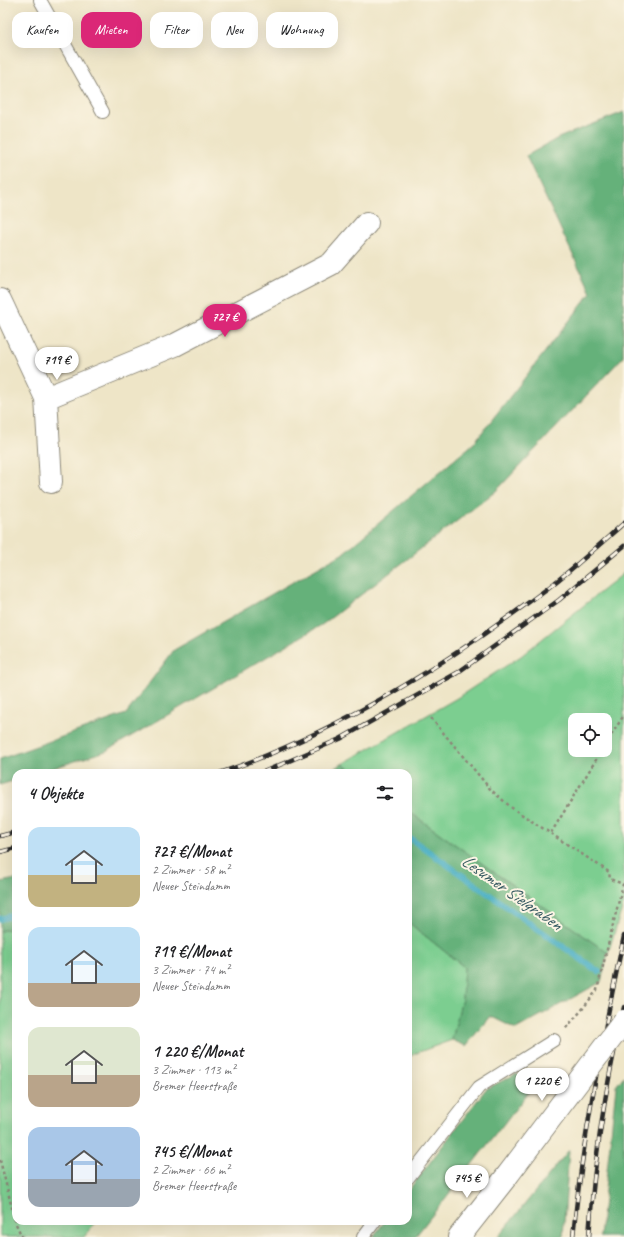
<!DOCTYPE html>
<html lang="de">
<meta charset="utf-8">
<style>
body{margin:0;font-family:Caveat,sans-serif;background:#f2f2f2;color:#202124;height:100vh;display:flex;flex-direction:column;font-size:15px;white-space:nowrap}
*{box-sizing:border-box;margin:0}
p{font-size:13px;color:#757577}
.icon{flex:none;width:22px;height:22px;fill:none;stroke:currentColor;stroke-width:2;stroke-linecap:round;stroke-linejoin:round}
.map{position:relative;flex:1;overflow:hidden}
.drawer{position:absolute;left:12px;top:769px;width:400px;height:456px;display:flex;flex-direction:column;background:#fff;border-radius:12px;box-shadow:0 4px 16px #0002}
.drawer>*{flex:none}
.guide{position:absolute;left:12px;top:12px;width:400px;height:36px;display:flex;gap:8px}
.buttons{position:absolute;left:568px;top:713px;display:grid;gap:8px}
.buttons a{display:grid;place-items:center;width:44px;height:44px;border-radius:8px;background:#fff;box-shadow:0 4px 16px #0002;font-size:20px}
.price{position:absolute;translate:-50% -34px;padding:0 9px;border-radius:14px;background:#fff;color:#222;font-size:13px;line-height:26px;filter:drop-shadow(0 1px 2px #0008)}
.price::after{content:'';position:absolute;left:50%;top:24px;width:12px;height:9px;margin-left:-6px;background:inherit;clip-path:polygon(0 0,100% 0,50% 100%)}
.price.current{background:#db2777;color:#fff}
ul{padding:0;list-style:none}
li{display:flex;align-items:center;gap:12px;height:100px;padding:0 16px}
li span{display:grid;place-items:center;flex:none;width:112px;height:80px;border-radius:12px;color:#555}
li>.icon{margin-inline-start:auto}
span .icon{width:48px;height:48px;fill:#fffc;stroke-width:1}
li b{font-size:17px}
h2{display:flex;justify-content:space-between;align-items:center;height:48px;padding:0 16px;font-size:17px}
.tag{padding:0 14px;border-radius:12px;background:#fff;box-shadow:0 4px 16px #0002;font-size:14px;line-height:36px}
.tag.current{background:#db2777;color:#fff}
.map>svg:first-child{display:block}
.green{fill:#7cce90;stroke:#547c5e;fill-rule:evenodd}
.forest{fill:#65b17a;stroke:#486e52}
.lines{fill:none;stroke-linecap:round;stroke-linejoin:round}
.stream{stroke:#44adc3;stroke-width:6}
.lane-casing{stroke:#8c8879;stroke-width:14}
.street-casing{stroke:#8c8879;stroke-width:24}
.secondary-casing{stroke:#8c8879;stroke-width:24}
.path{stroke:#8c8879;stroke-width:2.5;stroke-dasharray:3 3;stroke-linecap:butt}
.lane{stroke:#fff;stroke-width:12}
.street{stroke:#fff;stroke-width:22}
.secondary{stroke:#fff;stroke-width:22}
.rail-casing{stroke:#2b2b2b;stroke-width:4.5}
.rail{stroke:#fcf5e5;stroke-width:3;stroke-dasharray:9;stroke-linecap:butt}
.secondary-bridge-casing{stroke:#8c8879;stroke-width:24;stroke-linecap:butt}
.secondary-bridge{stroke:#fff;stroke-width:22}
.labels{text-anchor:middle;stroke-width:4;stroke-linejoin:round;paint-order:stroke}
.water-label{font-size:18px;font-style:italic;fill:#345860;stroke:#fcf5e5}
</style>
<div class="map">
<svg width="624" height="1237" viewBox="0 0 624 1237">
<rect width="100%" height="100%" fill="#fcf5e5"/>
<filter id="ink" filterUnits="userSpaceOnUse"><feTurbulence type="fractalNoise" baseFrequency=".025" numOctaves="2"/><feDisplacementMap in="SourceGraphic" scale="8" xChannelSelector="R" yChannelSelector="G"/><feConvolveMatrix kernelMatrix="1 2 1 2 8 2 1 2 1" color-interpolation-filters="sRGB"/></filter>
<filter id="wash" filterUnits="userSpaceOnUse"><feTurbulence type="fractalNoise" baseFrequency=".012" numOctaves="4" result="noise"/><feDisplacementMap in="SourceGraphic" scale="16" xChannelSelector="R" yChannelSelector="G"/><feGaussianBlur stdDeviation="0.9" result="paint"/><feColorMatrix in="noise" values="0 0 0 0 0 0 0 0 0 0 0 0 0 0 0 0 0 1.4 0 .05"/><feComposite in="paint" operator="in"/></filter>
<g filter="url(#wash)">
<rect width="100%" height="100%" fill="#eee5c7"/>
<!-- green -->
<path class="green" d="M624,573V902L608,953L408,811V773H355L342,764L457,698L521,656ZM575,720H605V750H575Z
M408,922L464,967L462,999L452,1040L408,1056Z
M16,927V1221H96L84,1237H0V931Z"/>
<!-- forest -->
<path class="forest" d="M624,112L623,357L496,491L323,624L106,751L38,773H16V780L0,785V759L126,714L174,650L342,554L473,444L591,293L526,156L558,138Z
M342,764L355,773H324Z
M408,811L608,953L601,982L516,1029L490,1016L466,1046L452,1040L462,999L464,967L408,922Z
M16,879V927L0,931V882Z
M516,1074L535,1084L415,1237H373L385,1221H408V1191L486,1089Z
M624,1076V1237H600L616,1086Z
M569,1150L563,1237H498Z"/>
<g class="lines">
<!-- stream -->
<path class="stream" d="M408,837L599,972
M0,919L16,915"/>
</g>
</g>
<g filter="url(#ink)">
<g class="lines">
<defs>
<path id="lane" d="M40,0L103,112
M408,1178L479,1087L554,1040
M363,1237L375,1221"/>
<path id="street" d="M0,300L46,398L51,482
M46,398L175,345L331,264L367,223"/>
<path id="secondary" d="M459,1237L507,1176"/>
</defs>
<!-- lane casing -->
<use href="#lane" class="lane-casing"/>
<!-- street casing -->
<use href="#street" class="street-casing"/>
<!-- secondary casing -->
<use href="#secondary" class="secondary-casing"/>
<!-- path -->
<path class="path" d="M431,718L491,790L512,808L609,872L610,879L623,884L597,990L581,1011L565,1029
M605,745L624,715
M551,833L602,750
M0,1160L16,1224L22,1237"/>
<!-- lane -->
<use href="#lane" class="lane"/>
<!-- street -->
<use href="#street" class="street"/>
<!-- secondary -->
<use href="#secondary" class="secondary"/>
<defs>
<path id="rail" d="M220,773C339,732 448,663 548,588C574,568 599,545 624,523
M261,773L340,739L457,673L559,600L624,546
M0,836L16,832
M0,852L16,848
M573,1237C583,1135 603,1036 624,936
M589,1237C594,1159 606,1083 624,1007"/>
</defs>
<!-- rail casing -->
<use href="#rail" class="rail-casing"/>
<!-- rail -->
<use href="#rail" class="rail"/>
<defs>
<path id="secondary-bridge" d="M507,1176L624,1021"/>
</defs>
<!-- secondary-bridge casing -->
<use href="#secondary-bridge" class="secondary-bridge-casing"/>
<!-- secondary-bridge -->
<use href="#secondary-bridge" class="secondary-bridge"/>
</g>
</g>
<g class="labels">
<!-- water labels -->
<g class="water-label">
<text transform="translate(512 892) rotate(35)" y="6">Lesumer Sielgraben</text>
</g>
</g>
</svg>
<div class="buttons">
<a><svg class="icon" aria-label="locate" viewBox="0 0 24 24"><circle cx="12" cy="12" r="6"/><path d="M12 2v4M12 18v4M2 12h4M18 12h4"/></svg></a>
</div>
<b class="price current" style="left:225px;top:338px">727 €</b>
<b class="price" style="left:57px;top:381px">719 €</b>
<b class="price" style="left:542px;top:1102px">1 220 €</b>
<b class="price" style="left:467px;top:1199px">745 €</b>
<div class="guide">
<a class="tag">Kaufen</a>
<a class="tag current">Mieten</a>
<a class="tag">Filter</a>
<a class="tag">Neu</a>
<a class="tag">Wohnung</a>
</div>
<section class="drawer">
<h2>4 Objekte<svg class="icon" aria-label="filters" viewBox="0 0 24 24"><path d="M4 7h16M4 17h16"/><circle cx="9" cy="7" r="2"/><circle cx="15" cy="17" r="2"/></svg></h2>
<ul>
<li><span style="background:linear-gradient(#bfe0f5 60%,#c2b280 0)"><svg class="icon" aria-label="home" viewBox="0 0 24 24"><path d="M3 11l9-7 9 7M6 9v11h12V9"/></svg></span><div><b>727 €/Monat</b><p>2 Zimmer · 58 m²</p><p>Neuer Steindamm</p></div></li>
<li><span style="background:linear-gradient(#bfe0f5 70%,#b9a48a 0)"><svg class="icon" aria-label="home" viewBox="0 0 24 24"><path d="M3 11l9-7 9 7M6 9v11h12V9"/></svg></span><div><b>719 €/Monat</b><p>3 Zimmer · 74 m²</p><p>Neuer Steindamm</p></div></li>
<li><span style="background:linear-gradient(#dfe7d0 60%,#b9a48a 0)"><svg class="icon" aria-label="home" viewBox="0 0 24 24"><path d="M3 11l9-7 9 7M6 9v11h12V9"/></svg></span><div><b>1 220 €/Monat</b><p>3 Zimmer · 113 m²</p><p>Bremer Heerstraße</p></div></li>
<li><span style="background:linear-gradient(#a9c7e8 65%,#9aa5b1 0)"><svg class="icon" aria-label="home" viewBox="0 0 24 24"><path d="M3 11l9-7 9 7M6 9v11h12V9"/></svg></span><div><b>745 €/Monat</b><p>2 Zimmer · 66 m²</p><p>Bremer Heerstraße</p></div></li>
</ul>
</section>
</div>
